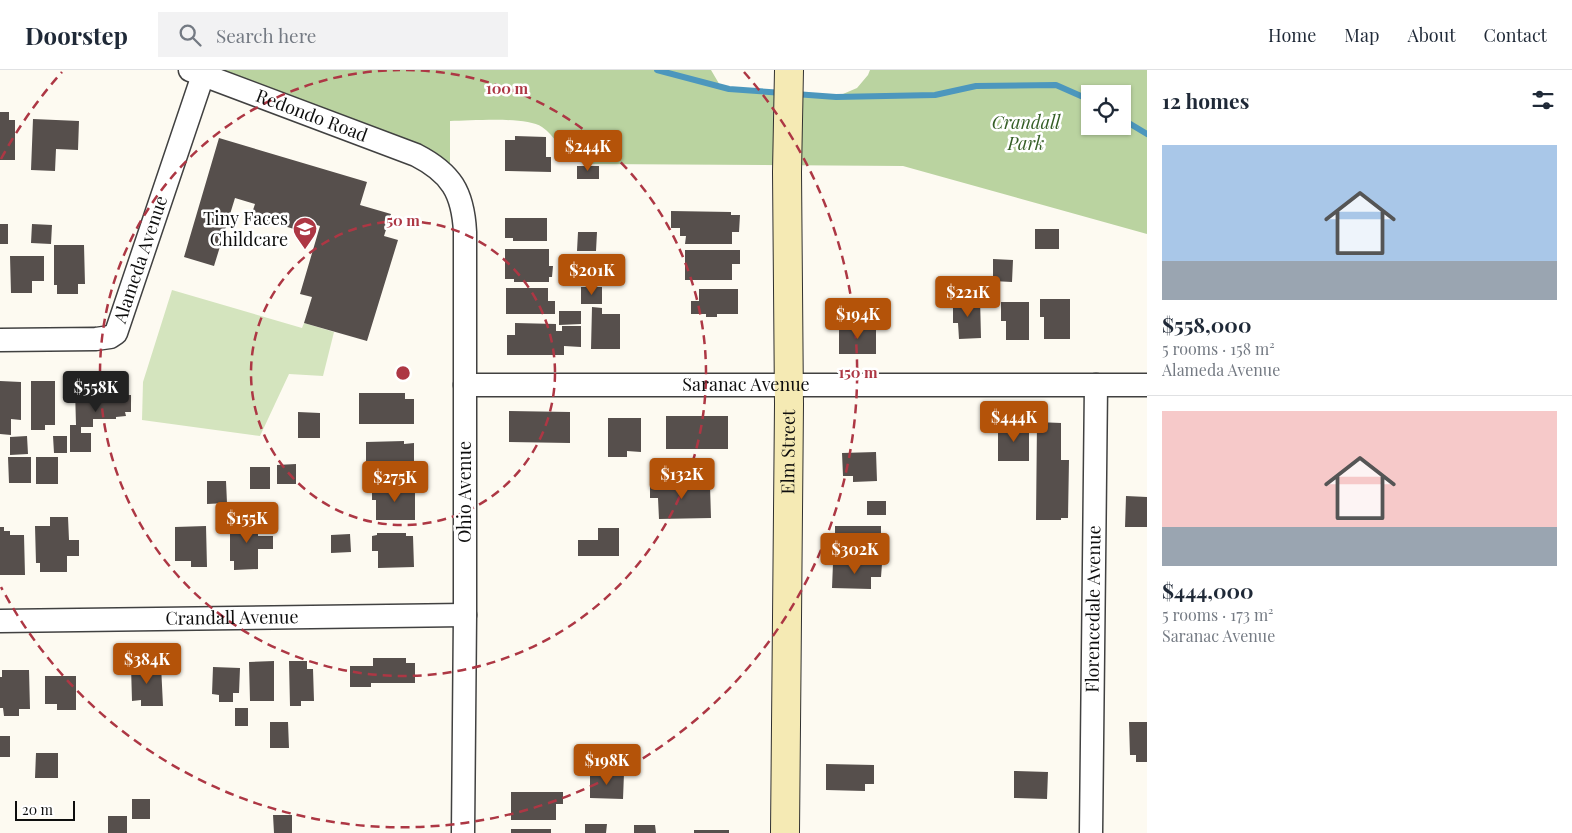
<!DOCTYPE html>
<meta charset="utf-8">
<style>
body{margin:0;font-family:"Playfair Display",serif;background:#f2f2f3;color:#1f2937;height:100vh;display:flex;flex-direction:column;font-size:19px;white-space:nowrap}
*{box-sizing:border-box;margin:0}
p{font-size:16px;color:#747a83}
.icon{flex:none;width:28px;height:28px;fill:none;stroke:currentColor;stroke-width:2;stroke-linecap:round;stroke-linejoin:round}
.map{position:relative;flex:1;overflow:hidden}
.panel{display:flex;flex-direction:column;background:#fff;width:425px}
.panel>*{flex:none}
.tools{position:absolute;left:1081px;top:15px;display:grid;gap:10px}
.tools a{display:grid;place-items:center;width:50px;height:50px;border-radius:0px;background:#fff;box-shadow:0 1px 4px #0004;font-size:25px}
.scale{position:absolute;left:15px;bottom:12px;width:60px;box-sizing:border-box;padding-left:5px;border:2px solid #0e0e0e;border-top:0;font-size:14px;line-height:18px;white-space:nowrap;color:#0e0e0e;-webkit-text-stroke:4px #fff;paint-order:stroke}
.price{position:absolute;translate:-50% -42px;padding:0 11px;border-radius:5px;background:#b45309;color:#fff;font-size:16px;line-height:32px;filter:drop-shadow(0 1px 2px #0008)}
.price::after{content:'';position:absolute;left:50%;top:30px;width:15px;height:11px;margin-left:-8px;background:inherit;clip-path:polygon(0 0,100% 0,50% 100%)}
.price.selected{background:#222;color:#fff}
ul{padding:0;list-style:none}
li{display:grid;align-content:center;gap:10px;height:265px;padding:0 15px}
li+li{border-top:1px solid #e0e1e3}
li span{display:grid;place-items:center;height:155px;border-radius:0px;color:#555}
li>.icon{margin-inline-start:auto}
span .icon{width:90px;height:90px;fill:#fffc;stroke-width:1}
li b{font-size:21px}
h2{display:flex;justify-content:space-between;align-items:center;height:60px;padding:0 15px;font-size:21px}
header{display:flex;align-items:center;gap:30px;box-sizing:border-box;height:70px;padding:0 25px;background:#fff;border-bottom:1px solid #e0e1e3}
header strong{font-size:24px}
nav{display:flex;gap:28px;margin-inline-start:auto;font-size:18px}
.search{width:350px;height:45px;background:#f2f2f3;display:flex;align-items:center;gap:12px;box-sizing:border-box;padding:0 18px;border-radius:0px;color:#747a83;font-size:19px}
main{display:flex;flex:1;min-height:0}
.map>svg:first-child{display:block}
.green{fill:#d4e4be}
.forest{fill:#bad3a0;fill-rule:evenodd}
.lines{fill:none;stroke-linecap:round;stroke-linejoin:round}
.stream{stroke:#4c97bd;stroke-width:6}
.building{fill:#564f4c}
.street-casing{stroke:#414141;stroke-width:25}
.secondary-casing{stroke:#303030;stroke-width:30}
.street{stroke:#fff;stroke-width:22}
.secondary{stroke:#f5eab4;stroke-width:28}
.ring{fill:none;stroke:#ad3744;stroke-width:2.5;stroke-dasharray:9 6}
.labels{text-anchor:middle;stroke-width:5;stroke-linejoin:round;paint-order:stroke}
.street-label{font-size:18px;fill:#0e0e0e;stroke:#fff}
.park-label{font-size:18px;font-style:italic;fill:#355e26;stroke:#fff}
.poi-label{font-size:18px;fill:#0e0e0e;stroke:#fff;text-anchor:end}
.centre{fill:#ad3744;stroke:#fff;stroke-width:2.5}
.ring-label{font-size:15px;text-anchor:middle;font-weight:bold;fill:#ad3744;stroke:#fff;stroke-width:5;stroke-linejoin:round;paint-order:stroke}
</style>
<header>
<strong>Doorstep</strong>
<div class="search"><svg class="icon" aria-label="search" viewBox="0 0 24 24"><circle cx="10" cy="10" r="6"/><path d="M15 15l6 6"/></svg>Search here</div>
<nav><a>Home</a><a>Map</a><a>About</a><a>Contact</a></nav>
</header>
<main>
<div class="map">
<svg width="1147" height="763" viewBox="0 0 1147 763">
<rect width="100%" height="100%" fill="#fdfaf1"/>
<!-- green -->
<path class="green" d="M172,220L302,258L304,253L334,262L323,306L289,304L260,366L142,350L143,312Z"/>
<!-- forest -->
<path class="forest" d="M190,0H711L721,17L729,19L836,27L857,18L868,5L870,0H1147V164L903,96L593,94C587,93 579,93 574,90C560,82 555,65 542,57C525,46 472,51 450,51V108ZM1090,24H1122V56H1090Z"/>
<g class="lines">
<!-- stream -->
<path class="stream" d="M657,0L729,19L783,23
M795,24L836,27L935,25L976,16L1056,15L1090,30
M1122,49L1147,64"/>
</g>
<!-- building -->
<path class="building" d="M0,42H9V50H15V90H0Z
M33,49L79,51L78,80L56,79L55,101L31,100Z
M515,66L546,67V87H551V102L505,101V70H515Z
M219,68L367,112L360,135L391,144L384,166L398,170L367,271L304,253L312,227L300,224L320,156L297,149L294,159L251,146L255,134L235,128L214,196L184,187Z
M577,96H599V109H577Z
M671,141L731,142V145H740L739,162H732V174H685L686,166H680V158H671Z
M505,148H547V171H513V168H505Z
M0,154H8V174H0Z
M32,154L52,155L51,174L31,173Z
M1035,159H1059V179H1035Z
M578,162H597L596,181H577Z
M54,175H84L85,214H78V224H57V215H54Z
M505,179H549V196H553L552,207H549V212H514V209H505Z
M685,180H740V194H732V210H685Z
M10,186H44V211H32V223H11Z
M993,189L1013,190L1012,212L993,211Z
M600,193L623,194V214L600,213Z
M581,217H602V234H581Z
M506,218H548V231H555V244H506Z
M699,219H738V244H717V247H706V244H691V231H699Z
M980,228L981,268L959,269L958,253H953V235H958V229Z
M1040,229H1070V269H1044V247H1040Z
M1001,232H1029V270H1006V251H1001Z
M592,237L602,238V244H620V279H591Z
M559,241H581V254L559,255Z
M515,253L556,254V261H562V256H581V277L564,276V285H507V265H515Z
M839,255H876V284H839Z
M0,311L21,312V350L11,349V365L0,364Z
M31,311H55V355H45V360H31Z
M75,319H116V322H125V325H131V342H125L126,346L116,347V349H93V357H81V363H91V382H70V355H76Z
M359,323H405V329H414V354H359Z
M509,341L570,342V373L509,372Z
M298,342L320,343V368H298Z
M666,346H728V379H666Z
M608,348H641V382L627,381V387H608Z
M1037,352L1061,353V390H1069L1068,448H1061V450H1036Z
M998,354H1029V391H998Z
M27,366L28,384L10,385V367Z
M53,366H67V383H54Z
M404,371V374L414,373V397H394V403H383V398L366,399V372Z
M876,382L877,411L853,412V406H843L842,383Z
M8,387H31V413H9Z
M36,387H58V414H36Z
M296,394V414H277V395Z
M250,397H270V419H250Z
M207,411H226L227,433L207,434Z
M700,411V415H710L711,448L659,449L658,428H650V412Z
M415,417V450H376V430H372V418Z
M1126,426L1147,427V457H1125Z
M867,431H886V445H867Z
M50,447H68L69,470H79V486H67V502H40V493H36L35,456H50Z
M230,448H245V454H258V466H273V479H258V499L234,500V491H230Z
M206,456L207,497H191V491H175V457Z
M835,456H881V469H874V482H835Z
M0,457H4V461H10V465H24L25,505H0Z
M598,458H619V486H578V470H598Z
M377,463H406V466H413L414,497L378,498V481H372V466L377,465Z
M350,464L351,482L331,483V465Z
M833,493L882,494L881,507H871V519L832,518Z
M373,588H406V593H415V613H371V617H350V596H373Z
M274,591V631H250L249,592Z
M289,591H307V599H313L314,631H301V636H290Z
M161,595L163,636H141V630L132,631L131,596Z
M213,597L240,598L239,623H233V632H219V625L212,624Z
M2,600H29L30,639H19V646H4L3,638H0V607H2Z
M45,606H76V640H57V634H45Z
M235,638H248V656H235Z
M270,652H288L289,678H270Z
M1129,652H1147V692H1136V685H1130Z
M0,666H10V687H0Z
M36,683H58V708H35Z
M826,694L874,695V714H865V721L826,720Z
M1014,701L1048,702L1047,729L1014,728Z
M590,703H624L623,729L590,728Z
M511,722H563V734H556V750H511Z
M132,729H150V749H132Z
M273,745H292V763H274Z
M108,746H127V763H108Z
M585,754H607L606,763H585Z
M634,755H655L656,763H634Z
M511,759H551V763H511Z
M694,760H729V763H694Z"/>
<g class="lines">
<defs>
<g id="street">
<path id="s1" d="M190,0L416,85C451,103 463,122 465,162V545L463,763"/>
<path id="s2" d="M0,270L96,269L110,267L116,263L203,5"/>
<path id="s3" d="M465,315H1147"/>
<path id="s4" d="M0,551L465,545"/>
<path id="s5" d="M1091,763L1096,315"/>
</g>
<g id="secondary">
<path id="s6" d="M785,763L789,334L787,102L789,0"/>
</g>
</defs>
<!-- street casing -->
<use href="#street" class="street-casing"/>
<!-- secondary casing -->
<use href="#secondary" class="secondary-casing"/>
<!-- street -->
<use href="#street" class="street"/>
<!-- secondary -->
<use href="#secondary" class="secondary"/>
</g>
<!-- distance rings -->
<g class="ring">
<circle cx="403" cy="303" r="152"/>
<path d="M406 0A303 303 0 1 1 400 0"/>
<path d="M1 89A455 455 0 0 1 62 2M744 2A455 455 0 1 1 1 517"/>
</g>
<!-- icons -->
<defs>
<symbol id="school-pin" viewBox="-11 -11 22 30"><path d="M0 17L-7.5 6A9.5 9.5 0 1 1 7.5 6Z" fill="#ad3744" stroke="#fff"/><path d="M0-5L7-2L0 1L-7-2ZM-4 1L0 2.5L4 1V4Q0 6-4 4Z" fill="#fff"/></symbol>
</defs>
<g fill-rule="evenodd">
<use href="#school-pin" x="291" y="145" width="28" height="38"/>
</g>
<g class="labels">
<!-- street labels -->
<g class="street-label">
<text dy="6" stroke="none"><textPath href="#s1" startOffset="130">Redondo Road</textPath></text>
<text dy="6" stroke="none"><textPath href="#s2" startOffset="195">Alameda Avenue</textPath></text>
<text dy="6" stroke="none"><textPath href="#s3" startOffset="281">Saranac Avenue</textPath></text>
<text dy="6" stroke="none"><textPath href="#s6" startOffset="381">Elm Street</textPath></text>
<text transform="translate(465 422) rotate(-90)" y="6">Ohio Avenue</text>
<text dy="6" stroke="none"><textPath href="#s5" startOffset="224">Florencedale Avenue</textPath></text>
<text dy="6" stroke="none"><textPath href="#s4" startOffset="232">Crandall Avenue</textPath></text>
</g>
<!-- park labels -->
<g class="park-label">
<text x="1026" y="59">Crandall<tspan x="1026" dy="21">Park</tspan></text>
</g>
<!-- poi labels -->
<g class="poi-label">
<text x="288" y="155">Tiny Faces<tspan x="288" dy="21">Childcare</tspan></text>
</g>
</g>
<circle cx="403" cy="303" r="8" class="centre"/>
<g class="ring-label">
<text x="507" y="24">100 m</text>
<text x="403" y="156">50 m</text>
<text x="858" y="308">150 m</text>
</g>
</svg>
<div class="tools">
<a><svg class="icon" aria-label="locate" viewBox="0 0 24 24"><circle cx="12" cy="12" r="6"/><path d="M12 2v4M12 18v4M2 12h4M18 12h4"/></svg></a>
</div>
<div class="scale">20 m</div>
<b class="price" style="left:588px;top:102px">$244K</b>
<b class="price" style="left:592px;top:226px">$201K</b>
<b class="price" style="left:968px;top:248px">$221K</b>
<b class="price" style="left:858px;top:270px">$194K</b>
<b class="price selected" style="left:96px;top:343px">$558K</b>
<b class="price" style="left:1014px;top:373px">$444K</b>
<b class="price" style="left:682px;top:430px">$132K</b>
<b class="price" style="left:395px;top:433px">$275K</b>
<b class="price" style="left:247px;top:474px">$155K</b>
<b class="price" style="left:855px;top:505px">$302K</b>
<b class="price" style="left:147px;top:615px">$384K</b>
<b class="price" style="left:607px;top:716px">$198K</b>
</div>
<section class="panel">
<h2>12 homes<svg class="icon" aria-label="filters" viewBox="0 0 24 24"><path d="M4 7h16M4 17h16"/><circle cx="9" cy="7" r="2"/><circle cx="15" cy="17" r="2"/></svg></h2>
<ul>
<li><span style="background:linear-gradient(#a9c7e8 75%,#9aa5b1 0)"><svg class="icon" aria-label="home" viewBox="0 0 24 24"><path d="M3 11l9-7 9 7M6 9v11h12V9"/></svg></span><div><b>$558,000</b><p>5 rooms · 158 m²</p><p>Alameda Avenue</p></div></li>
<li><span style="background:linear-gradient(#f6c9c9 75%,#9aa5b1 0)"><svg class="icon" aria-label="home" viewBox="0 0 24 24"><path d="M3 11l9-7 9 7M6 9v11h12V9"/></svg></span><div><b>$444,000</b><p>5 rooms · 173 m²</p><p>Saranac Avenue</p></div></li>
</ul>
</section>
</main>
